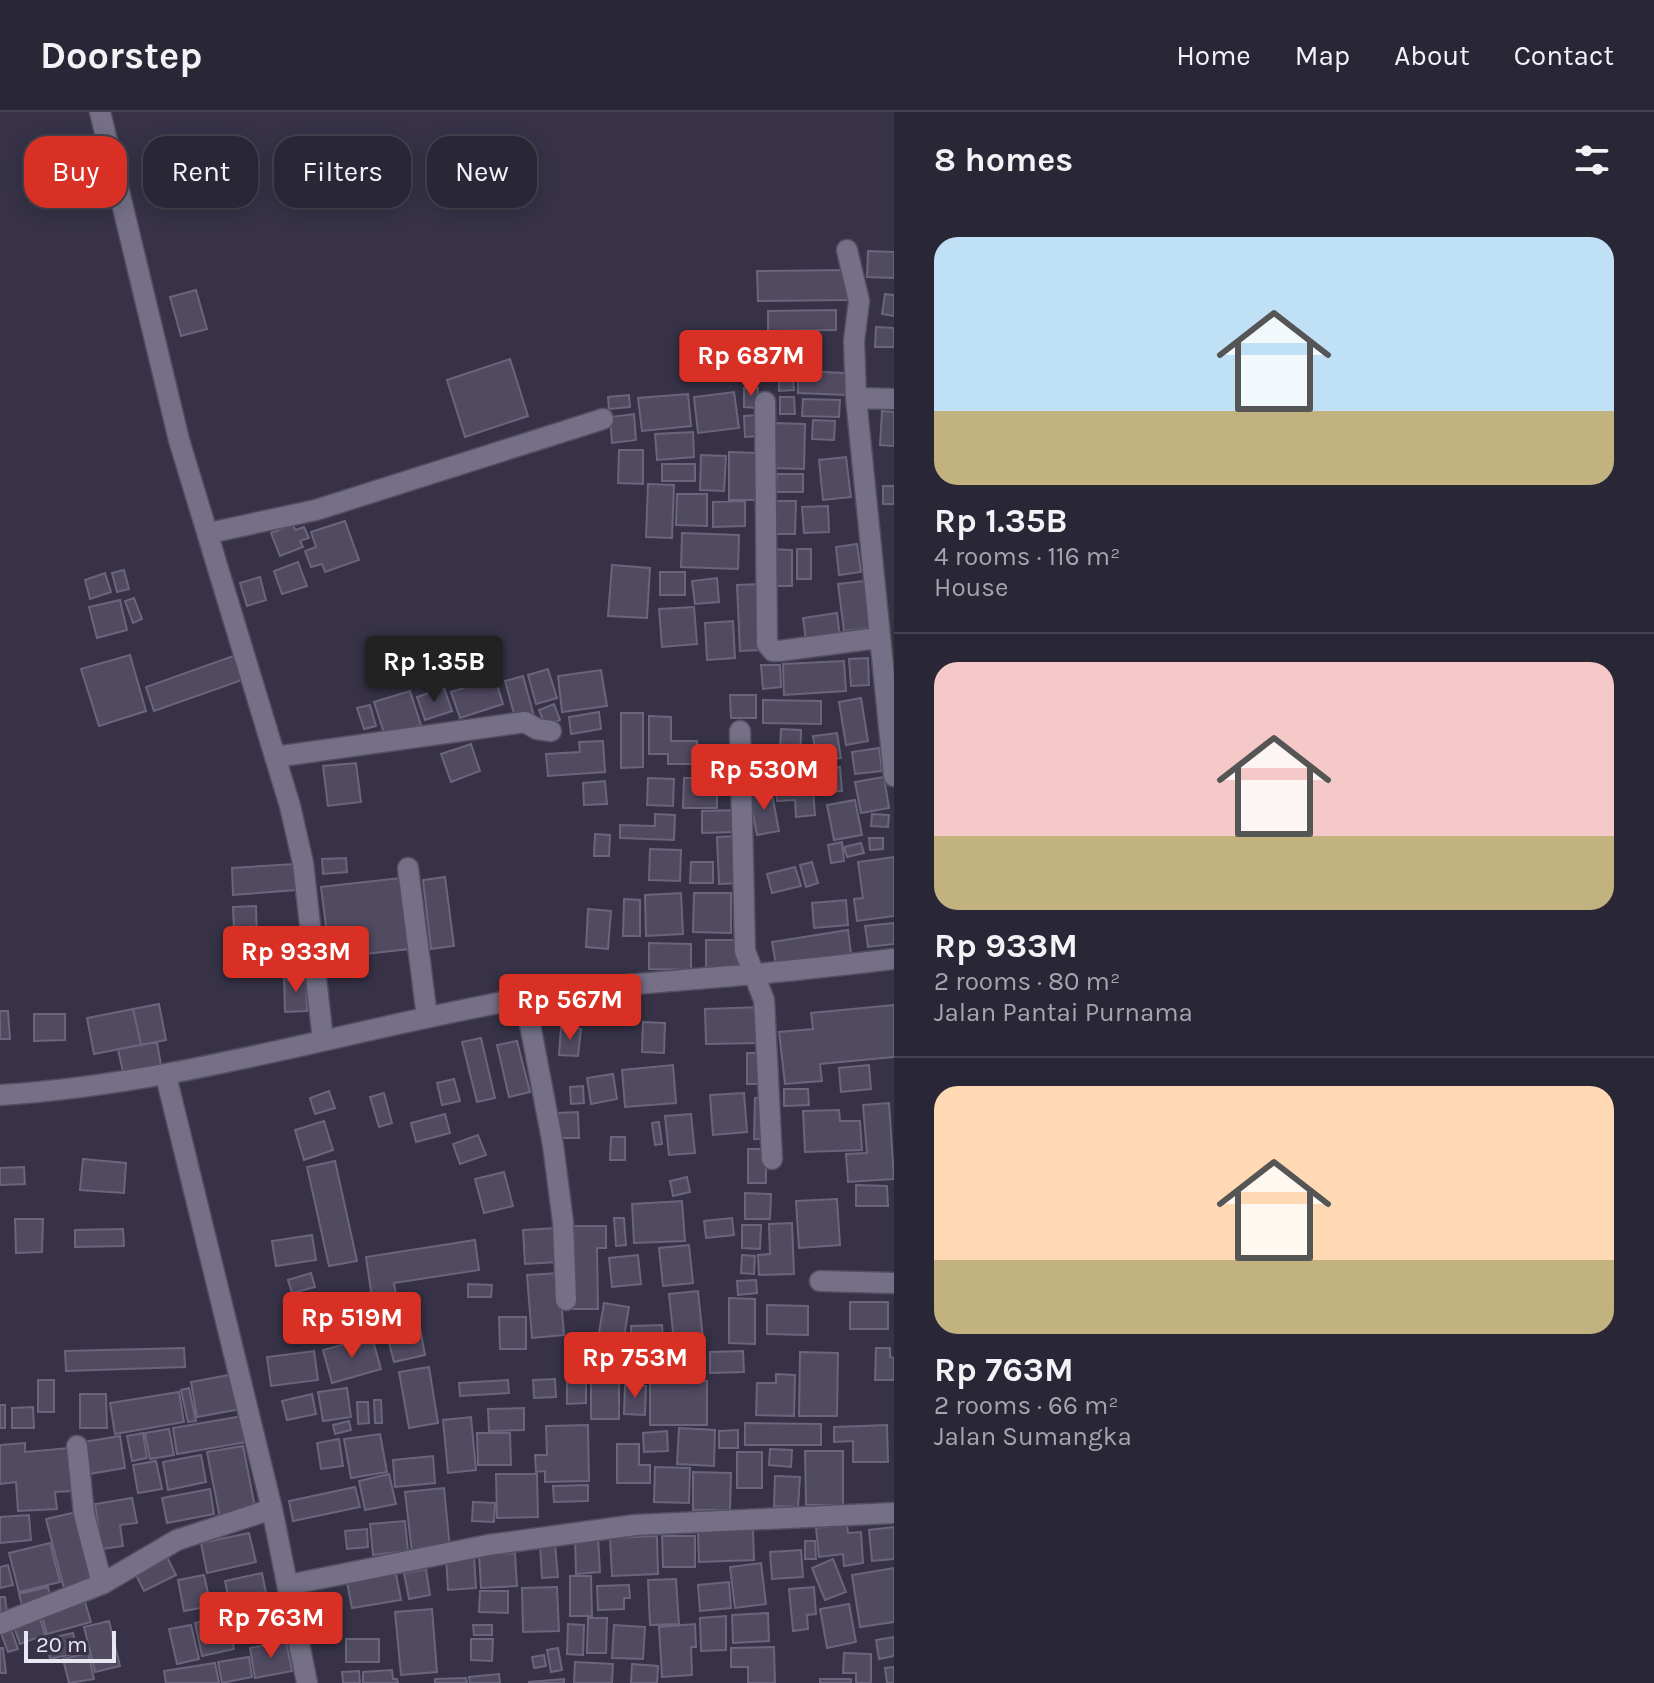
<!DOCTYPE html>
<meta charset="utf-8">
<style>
body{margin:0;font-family:Karla,sans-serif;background:#312e3d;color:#f1f3f6;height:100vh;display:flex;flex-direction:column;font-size:30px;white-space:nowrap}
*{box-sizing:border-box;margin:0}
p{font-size:26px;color:#a5a5ad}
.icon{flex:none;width:44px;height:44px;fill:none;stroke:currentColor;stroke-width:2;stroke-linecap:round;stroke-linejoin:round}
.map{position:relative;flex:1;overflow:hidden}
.panel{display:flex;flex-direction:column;background:#292635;width:760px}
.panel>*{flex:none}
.hud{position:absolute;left:24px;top:24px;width:750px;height:72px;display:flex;gap:16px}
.scale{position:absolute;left:24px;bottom:20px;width:92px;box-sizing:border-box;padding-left:8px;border:4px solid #e9e6f4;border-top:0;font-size:22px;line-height:28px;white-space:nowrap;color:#e9e6f4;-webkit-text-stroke:6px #373247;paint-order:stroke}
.price{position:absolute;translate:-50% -68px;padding:0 18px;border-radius:8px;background:#d93025;color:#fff;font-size:26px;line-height:52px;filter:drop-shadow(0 2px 4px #0008)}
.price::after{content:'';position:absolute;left:50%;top:48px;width:24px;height:18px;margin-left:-12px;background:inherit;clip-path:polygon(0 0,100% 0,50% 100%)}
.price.active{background:#222;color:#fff}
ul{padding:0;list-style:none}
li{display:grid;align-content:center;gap:16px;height:424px;padding:0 40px}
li+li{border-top:2px solid #454350}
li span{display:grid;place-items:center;height:248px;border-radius:24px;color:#555}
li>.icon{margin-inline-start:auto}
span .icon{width:144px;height:144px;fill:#fffc;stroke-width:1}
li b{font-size:34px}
h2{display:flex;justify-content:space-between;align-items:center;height:96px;padding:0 40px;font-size:34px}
.tag{padding:0 28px;border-radius:24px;background:#292635;box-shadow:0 4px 20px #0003,0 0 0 2px #454350;font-size:28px;line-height:72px}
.tag.active{background:#d93025;color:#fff}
header{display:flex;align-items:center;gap:48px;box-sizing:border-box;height:112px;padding:0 40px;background:#292635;border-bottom:2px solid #454350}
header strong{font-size:38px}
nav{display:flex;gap:44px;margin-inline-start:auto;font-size:28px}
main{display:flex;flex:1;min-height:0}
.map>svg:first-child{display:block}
.building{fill:#514b62;stroke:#6a657d;stroke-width:2}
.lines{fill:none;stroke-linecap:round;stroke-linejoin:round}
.street-casing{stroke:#534e61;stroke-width:23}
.secondary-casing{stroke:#534e61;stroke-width:23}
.street{stroke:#757088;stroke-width:20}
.secondary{stroke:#757088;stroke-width:20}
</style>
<header>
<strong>Doorstep</strong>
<nav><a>Home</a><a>Map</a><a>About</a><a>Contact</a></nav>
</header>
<main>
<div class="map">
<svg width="894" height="1571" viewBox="0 0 894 1571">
<rect width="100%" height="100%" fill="#373247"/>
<!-- building -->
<path class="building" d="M868,139L894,140V166L867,165Z
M847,158V188L758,189L757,159Z
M196,178L207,217L181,224L170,185Z
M885,182L894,183V204L882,202Z
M836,198V218L768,219V199Z
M876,215L894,216V235H875Z
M510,247L528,304L465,325L447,268Z
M798,259L846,261V283L798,281Z
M793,262L794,278L779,279V263Z
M744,276H758L757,296L744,295Z
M734,280L739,316L698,321L694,285Z
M688,282L691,314L642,319L638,286Z
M629,283L630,295L609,297L608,285Z
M780,285H794L795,302H780Z
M803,287L840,288L839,305L802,304Z
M882,299L894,300V334L880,333Z
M634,302L636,328L612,331L610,305Z
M759,303L760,324L745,325L744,304Z
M813,308L835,309L834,328L812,327Z
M774,311L805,312L804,357L773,356Z
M693,320L694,345L657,348L655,322Z
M619,338H643V372L618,371Z
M729,340L757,341L756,388H729Z
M701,343L726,344L724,379L700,378Z
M846,345L851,385L823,388L819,348Z
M662,352H695V369H662Z
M777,362H803V380H776Z
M648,372L674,373L672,426L646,425Z
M883,374H894V392H883Z
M677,382H707V414L676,413Z
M745,389V414L713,415V390Z
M773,389H796L795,422H772Z
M828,394L829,420L804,421L802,395Z
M345,409L359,448L325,460L322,452L311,455L305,439L316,435L311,420Z
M293,412L295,418L304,415L309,426L300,429L303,435L280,444L271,421Z
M682,421L739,423L738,457L681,455Z
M857,432L861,460L839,463L836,435Z
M770,437L792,438V474H770Z
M797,437H811V467H797Z
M298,450L307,474L282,482L274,459Z
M612,453L650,456L647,506L608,504Z
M124,458L129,477L117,480L112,461Z
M660,460H685V483H660Z
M105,461L111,480L90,487L85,468Z
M260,465L266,488L247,494L240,471Z
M717,466L719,490L695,492L692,469Z
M864,469L870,516L844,519L838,472Z
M760,472L762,538L740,539L737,473Z
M134,486L142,507L133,511L125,489Z
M120,488L127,518L97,526L89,495Z
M694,495L697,532L662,535L659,497Z
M837,501L840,525L806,529L803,506Z
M733,509L735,546L707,548L705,511Z
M130,543L146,599L99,614L81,557Z
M236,543L245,567L154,599L146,575Z
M868,546L869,573L851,574L849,547Z
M844,549L846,579L784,583L783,552Z
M761,553H780L781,575L763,577Z
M548,557L557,586L536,592L528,563Z
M601,558L607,594L562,600L558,564Z
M523,564L534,604L516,609L505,569Z
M495,566L503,592L460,606L451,580Z
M444,576L452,599L425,608L417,585Z
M410,579L421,613L385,624L374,590Z
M730,583H756V606H731Z
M861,586L868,629L846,633L839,590Z
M763,588L821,589V612L763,611Z
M554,592L560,608L545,614L539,598Z
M370,593L376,614L364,617L357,596Z
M599,600L601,617L571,622L569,605Z
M621,601H643V655L621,656Z
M649,604L671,605V629H697L698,652H668V642H649Z
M781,617L801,618L800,660H779Z
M837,621L841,646L817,650L813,624Z
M603,629L605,660L548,664L546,642L580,640L579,630Z
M471,632L480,659L451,670L441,642Z
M735,635L738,667L716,669L713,636Z
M879,636L882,659L855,662L852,640Z
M356,651L361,690L328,694L323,654Z
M840,655L842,679L820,680L818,656Z
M812,665L815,703L796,705L795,688L777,689L775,669Z
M884,665L889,696L861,701L855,670Z
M648,666L674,667L673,694L647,693Z
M684,666H710V676H717V696H683Z
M605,669L607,692L584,693L583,671Z
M771,677L779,719L757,723L749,681Z
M855,688L862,723L834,728L827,693Z
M737,698V720L702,721V699Z
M655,702L675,703L674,728L620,726V713L655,714Z
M872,702L889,703L888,715L871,714Z
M595,722L610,723L609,744H594Z
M740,724L741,771L719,772L717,725Z
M869,726H883V737L870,738Z
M842,730L844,749L831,751L828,733Z
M861,731L864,741L847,745L844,735Z
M650,737L681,738L680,769L649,768Z
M894,745V804L857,809L854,787L863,786L858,750Z
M346,746L347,760L323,762L322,747Z
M691,750H713V771H690Z
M812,750L818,771L806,775L800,753Z
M295,752L297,778L233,783L232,756Z
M795,755L801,774L772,781L767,762Z
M445,765L454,834L431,837L423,768Z
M400,766L409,837L330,846L321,775Z
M681,781L683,822L646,824L645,783Z
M694,781H731V821L693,820Z
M624,787L640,788V824H623Z
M846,788L848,813L814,816L812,791Z
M256,794L258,865H236L233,795Z
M588,797L611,799L608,837L586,835Z
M894,811V832L868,835L865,814Z
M848,818L851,842L776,853L772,830Z
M283,820H301L302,853H285Z
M706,828H740V857H706Z
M649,831L691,832V858L649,857Z
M306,863L307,899L285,900L284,864Z
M159,892L166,928L141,933L133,897Z
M894,893V945L820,952L822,969L785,972L779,920L813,917L811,901Z
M763,895L764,931L706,932L705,897Z
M133,897L141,933L94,942L87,906Z
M0,899H8L10,927H0Z
M34,902H65V928L34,929Z
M643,910L665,911L664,941L642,940Z
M561,915L581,917L578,944L559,943Z
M481,926L495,986L477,990L462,930Z
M517,929L530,980L509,985L497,933Z
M157,930L161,953L123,960L118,937Z
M747,941H763V972H747Z
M673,953L676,991L625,995L622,958Z
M869,953L871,977L841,980L839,956Z
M613,962L617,987L591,992L587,966Z
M454,967L460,989L442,993L437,971Z
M583,974L584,991L571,992L570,975Z
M784,977H808L809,993L784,994Z
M329,979L335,996L315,1002L310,986Z
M384,981L392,1011L379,1015L370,985Z
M744,981L747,1020L713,1023L710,983Z
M766,985V1027H754L755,986Z
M889,991L894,1067L848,1070L846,1042L867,1041L863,993Z
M839,998L840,1009H860L862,1038L805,1040L803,999Z
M578,1000L579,1026H558L557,1001Z
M445,1002L450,1021L416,1030L411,1011Z
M691,1002L695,1041L669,1043L665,1004Z
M324,1009L333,1038L304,1048L295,1018Z
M659,1010L662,1032L655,1033L652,1011Z
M478,1023L486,1043L460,1052L453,1032Z
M611,1025H625V1048H610Z
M748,1037H766V1071H748Z
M83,1047L126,1051L124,1081L80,1078Z
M335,1049L357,1149L329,1154L307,1055Z
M24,1055L25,1072L0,1073V1056Z
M504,1060L513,1094L484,1101L475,1067Z
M687,1065L690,1080L673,1084L670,1069Z
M856,1073L887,1074L888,1094H856Z
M745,1081L771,1082L770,1107H745Z
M837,1087L840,1133L799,1136L796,1089Z
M682,1089L685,1129L634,1131L632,1092Z
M614,1106H624L626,1133L616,1134Z
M732,1106L734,1123L706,1126L704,1109Z
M15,1107H43L42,1140L16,1141Z
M792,1111L794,1162L759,1163L758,1143L770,1142L769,1112Z
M742,1113H761L760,1137L742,1136Z
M570,1114H606V1136H597L598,1197H571Z
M556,1116L558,1150L525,1152L523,1118Z
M123,1117L124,1134L75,1135V1118Z
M312,1123L316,1148L276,1154L272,1129Z
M475,1128L479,1158L394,1171L398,1196L374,1200L366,1145Z
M689,1133L693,1171L663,1174L659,1136Z
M638,1143L641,1172L612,1175L609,1146Z
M742,1143L755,1144L754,1162L741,1161Z
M311,1161L315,1175L292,1181L288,1168Z
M559,1161L564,1223L532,1226L527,1163Z
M756,1168L757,1181L738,1183L737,1169Z
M468,1172L492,1173L491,1185H468Z
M698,1179L703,1227L674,1230L669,1182Z
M729,1186L755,1187V1232L729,1231Z
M850,1190H888V1217H850Z
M604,1191L629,1195L622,1237L597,1233Z
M767,1193L808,1194V1223L767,1222Z
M310,1194H338L339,1217L310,1218Z
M499,1205H526V1237H500Z
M662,1213L664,1245L632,1247L631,1214Z
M420,1216L425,1243L394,1250L387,1223Z
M372,1225L381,1257L332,1271L323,1238Z
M184,1236L185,1255L66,1259L65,1239Z
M876,1236H890V1245L894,1246V1268H875Z
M314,1239L318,1268L271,1274L267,1245Z
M743,1239L744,1260L710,1261V1240Z
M800,1240L838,1241L837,1304H799Z
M429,1255L438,1311L409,1316L399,1260Z
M234,1262L241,1297L197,1305L191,1270Z
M776,1262L795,1263L794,1304L756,1303L757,1271H776Z
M650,1265H690V1269H707V1313H650Z
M567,1266H586V1291L567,1292Z
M555,1267L556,1285L534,1286L533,1268Z
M38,1268H54V1300H38Z
M508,1268L509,1281L460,1284L459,1271Z
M591,1271H619V1307H591Z
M625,1273L646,1274L645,1303L624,1302Z
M189,1276L196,1309L188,1310L181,1278Z
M347,1276L351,1305L323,1309L318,1280Z
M179,1280L184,1310L115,1322L110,1291Z
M80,1282H106L107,1316H80Z
M312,1282L316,1302L287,1308L282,1289Z
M374,1288H381L382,1311H375Z
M357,1290H368L369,1311L358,1312Z
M0,1293H5V1316H0Z
M33,1295L34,1316H12V1296Z
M524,1296V1318L489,1319L488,1297Z
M243,1304L247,1330L177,1342L173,1316Z
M471,1305L476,1358L448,1361L443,1308Z
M349,1309L351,1318L335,1322L333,1313Z
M745,1311L821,1312V1333H745Z
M588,1313L589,1369L545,1370V1359L536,1360L535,1343H547L546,1314Z
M887,1313L888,1350H853V1329L834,1330V1315Z
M679,1316L715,1318L714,1354L677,1352Z
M169,1317L174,1343L150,1347L145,1321Z
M738,1318V1336H719V1319Z
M667,1319L668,1339L644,1340L643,1321Z
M143,1321L147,1346L132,1349L127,1324Z
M477,1321H510L511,1353H478Z
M380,1322L387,1360L351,1366L344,1327Z
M120,1324L125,1356L89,1362L83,1330Z
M339,1327L343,1354L321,1357L317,1331Z
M25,1331V1340L69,1336L73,1379L55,1380L57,1397L18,1399L16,1370L0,1372V1333Z
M617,1332H639V1353H650V1371H617Z
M243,1334L256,1400L220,1406L207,1340Z
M770,1337L792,1338L791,1355L769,1353Z
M805,1339H843V1393H806Z
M737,1340H762V1376H737Z
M201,1343L206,1370L168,1378L163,1350Z
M433,1344L435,1371L395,1375L393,1348Z
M156,1349L162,1377L138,1381L133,1353Z
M655,1355L690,1356L689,1391L654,1390Z
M693,1360L731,1361L730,1398H693Z
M389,1362L396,1392L365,1398L359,1369Z
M496,1362H537L538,1405L497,1406Z
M775,1364L800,1365L798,1395L774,1394Z
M588,1373V1389L554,1390L553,1374Z
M355,1375L360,1395L293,1409L289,1389Z
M444,1376L450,1437L412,1441L405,1380Z
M210,1377L214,1402L167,1411L162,1386Z
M132,1386L137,1411L120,1413L123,1434L102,1437L95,1392Z
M473,1390L495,1391L494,1410L472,1409Z
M77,1400L95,1468L64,1476L46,1407Z
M29,1403L31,1428L0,1431V1405Z
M405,1409L408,1439L373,1443L370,1412Z
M847,1412L848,1421L861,1420L863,1451L844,1454L843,1442L819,1445L816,1416Z
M894,1415V1447L872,1449L869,1418Z
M367,1417L368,1435L347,1437L345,1419Z
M753,1417L754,1448L699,1450L698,1419Z
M249,1421L256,1450L207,1461L201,1431Z
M657,1424L658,1462L612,1464L610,1426Z
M662,1424H695V1455H663Z
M598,1425L600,1460L576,1462L575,1426Z
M805,1429H815L816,1447H805Z
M50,1431L60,1470L19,1480L9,1441Z
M555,1432L558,1465L542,1466L540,1433Z
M801,1438L803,1465L772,1467L770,1440Z
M515,1441L517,1474L481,1476L479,1443Z
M166,1443L176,1463L144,1479L134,1459Z
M474,1443L476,1476L448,1478L446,1445Z
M833,1447L846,1480L825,1488L812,1456Z
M761,1451L766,1492L735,1496L730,1455Z
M8,1453L13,1473L0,1476V1455Z
M894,1456V1510L860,1515L852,1463Z
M426,1457L430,1483L409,1487L404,1461Z
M262,1461L271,1506L234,1514L225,1469Z
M396,1462L401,1488L352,1496L347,1470Z
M204,1463L211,1494L184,1499L178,1468Z
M570,1464H591L592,1504H570Z
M676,1467L679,1512L650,1513L648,1468Z
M729,1470L731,1496L700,1499L698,1473Z
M629,1473L630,1486H624V1497L598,1498L597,1474Z
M48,1475L52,1492L24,1500L19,1482Z
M557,1475L559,1519L523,1520L522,1476Z
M814,1475L816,1502L807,1503L808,1517L793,1519L789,1477Z
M480,1479H508V1501L479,1500Z
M0,1485H5L7,1501H0Z
M85,1490L91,1510L47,1522L41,1501Z
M849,1492L856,1530L827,1536L820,1497Z
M432,1497L437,1560L401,1563L395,1500Z
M768,1501L769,1529L733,1531L732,1503Z
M227,1504L234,1537L202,1544L195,1511Z
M726,1504V1538L701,1539L700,1506Z
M40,1506L45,1523L20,1532L14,1515Z
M588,1506H607L606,1541H587Z
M109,1509L120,1554L95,1560L84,1515Z
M568,1512L584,1513L583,1543L567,1542Z
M695,1512L696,1535H691L692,1563L662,1565L659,1515Z
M191,1513L199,1547L177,1552L169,1517Z
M473,1513H492V1523H474Z
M614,1513L645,1515L643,1547L612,1546Z
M11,1517L18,1537L8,1540L1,1521Z
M73,1521L78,1541L50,1547L46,1527Z
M894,1525V1544L879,1547L876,1528Z
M346,1527H379V1550H346Z
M471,1527H493L492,1549L471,1548Z
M286,1529L292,1559L255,1566L250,1536Z
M774,1535L775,1571H748V1555H731V1536Z
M0,1536H3L6,1561H0Z
M558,1536L562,1558L551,1560L547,1538Z
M88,1541L94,1567L69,1571L63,1547Z
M844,1541L871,1542V1571H856V1561H843Z
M544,1543L546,1554L534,1556L532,1545Z
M249,1545L252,1565L222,1571L218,1550Z
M575,1550L613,1552L612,1571H574Z
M215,1551L219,1571H166L164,1559Z
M632,1552L658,1554L657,1571H631Z
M894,1555V1571H887L885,1556Z
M392,1558L393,1567H397L398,1571H363V1560Z
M359,1559L360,1571H343L342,1560Z
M499,1562L500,1571H470L469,1565Z
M466,1566L467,1571H435V1567Z
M564,1567V1571H529V1570Z
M820,1567H851V1571H820Z"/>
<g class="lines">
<defs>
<path id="street" d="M100,0L179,328L290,694L303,751L323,928
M847,138L859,189L854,229L856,286L894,664
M856,286L894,287
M765,290L767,532L773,539H779L878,526
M209,421L316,398L603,307
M740,619L745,839L764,888L772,1047
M275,645L525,610L537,617L551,619
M408,756L427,905
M525,886L553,1033L563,1110L566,1188
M166,964L272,1397L307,1571
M820,1169L894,1171
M77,1334L84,1402L102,1472
M288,1473L488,1433L635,1413L894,1401
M0,1512L102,1472L177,1428L272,1397"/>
<path id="secondary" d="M0,983C179,972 350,917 525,886C589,874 654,871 719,865C777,861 836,854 894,847"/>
</defs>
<!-- street casing -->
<use href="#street" class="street-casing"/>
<!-- secondary casing -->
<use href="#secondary" class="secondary-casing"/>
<!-- street -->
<use href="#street" class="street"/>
<!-- secondary -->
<use href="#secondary" class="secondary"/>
</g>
</svg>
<div class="scale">20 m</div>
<b class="price" style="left:751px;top:286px">Rp 687M</b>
<b class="price active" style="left:434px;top:592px">Rp 1.35B</b>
<b class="price" style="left:764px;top:700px">Rp 530M</b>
<b class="price" style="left:296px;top:882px">Rp 933M</b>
<b class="price" style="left:570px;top:930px">Rp 567M</b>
<b class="price" style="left:352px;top:1248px">Rp 519M</b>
<b class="price" style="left:635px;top:1288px">Rp 753M</b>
<b class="price" style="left:271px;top:1548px">Rp 763M</b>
<div class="hud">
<a class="tag active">Buy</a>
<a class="tag">Rent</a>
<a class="tag">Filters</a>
<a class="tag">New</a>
</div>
</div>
<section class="panel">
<h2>8 homes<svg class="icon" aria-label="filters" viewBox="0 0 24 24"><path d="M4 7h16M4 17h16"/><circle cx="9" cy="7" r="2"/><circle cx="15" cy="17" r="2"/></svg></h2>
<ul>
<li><span style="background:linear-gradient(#bfe0f5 70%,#c2b280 0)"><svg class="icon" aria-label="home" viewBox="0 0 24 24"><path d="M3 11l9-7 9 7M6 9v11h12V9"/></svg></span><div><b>Rp 1.35B</b><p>4 rooms · 116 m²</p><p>House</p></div></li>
<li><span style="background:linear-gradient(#f6c9c9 70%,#c2b280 0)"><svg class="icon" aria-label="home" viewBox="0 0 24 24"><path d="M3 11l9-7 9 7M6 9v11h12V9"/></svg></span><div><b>Rp 933M</b><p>2 rooms · 80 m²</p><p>Jalan Pantai Purnama</p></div></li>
<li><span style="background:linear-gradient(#ffd9b3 70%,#c2b280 0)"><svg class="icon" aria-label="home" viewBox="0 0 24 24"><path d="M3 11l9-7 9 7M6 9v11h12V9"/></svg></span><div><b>Rp 763M</b><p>2 rooms · 66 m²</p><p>Jalan Sumangka</p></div></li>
</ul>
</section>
</main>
